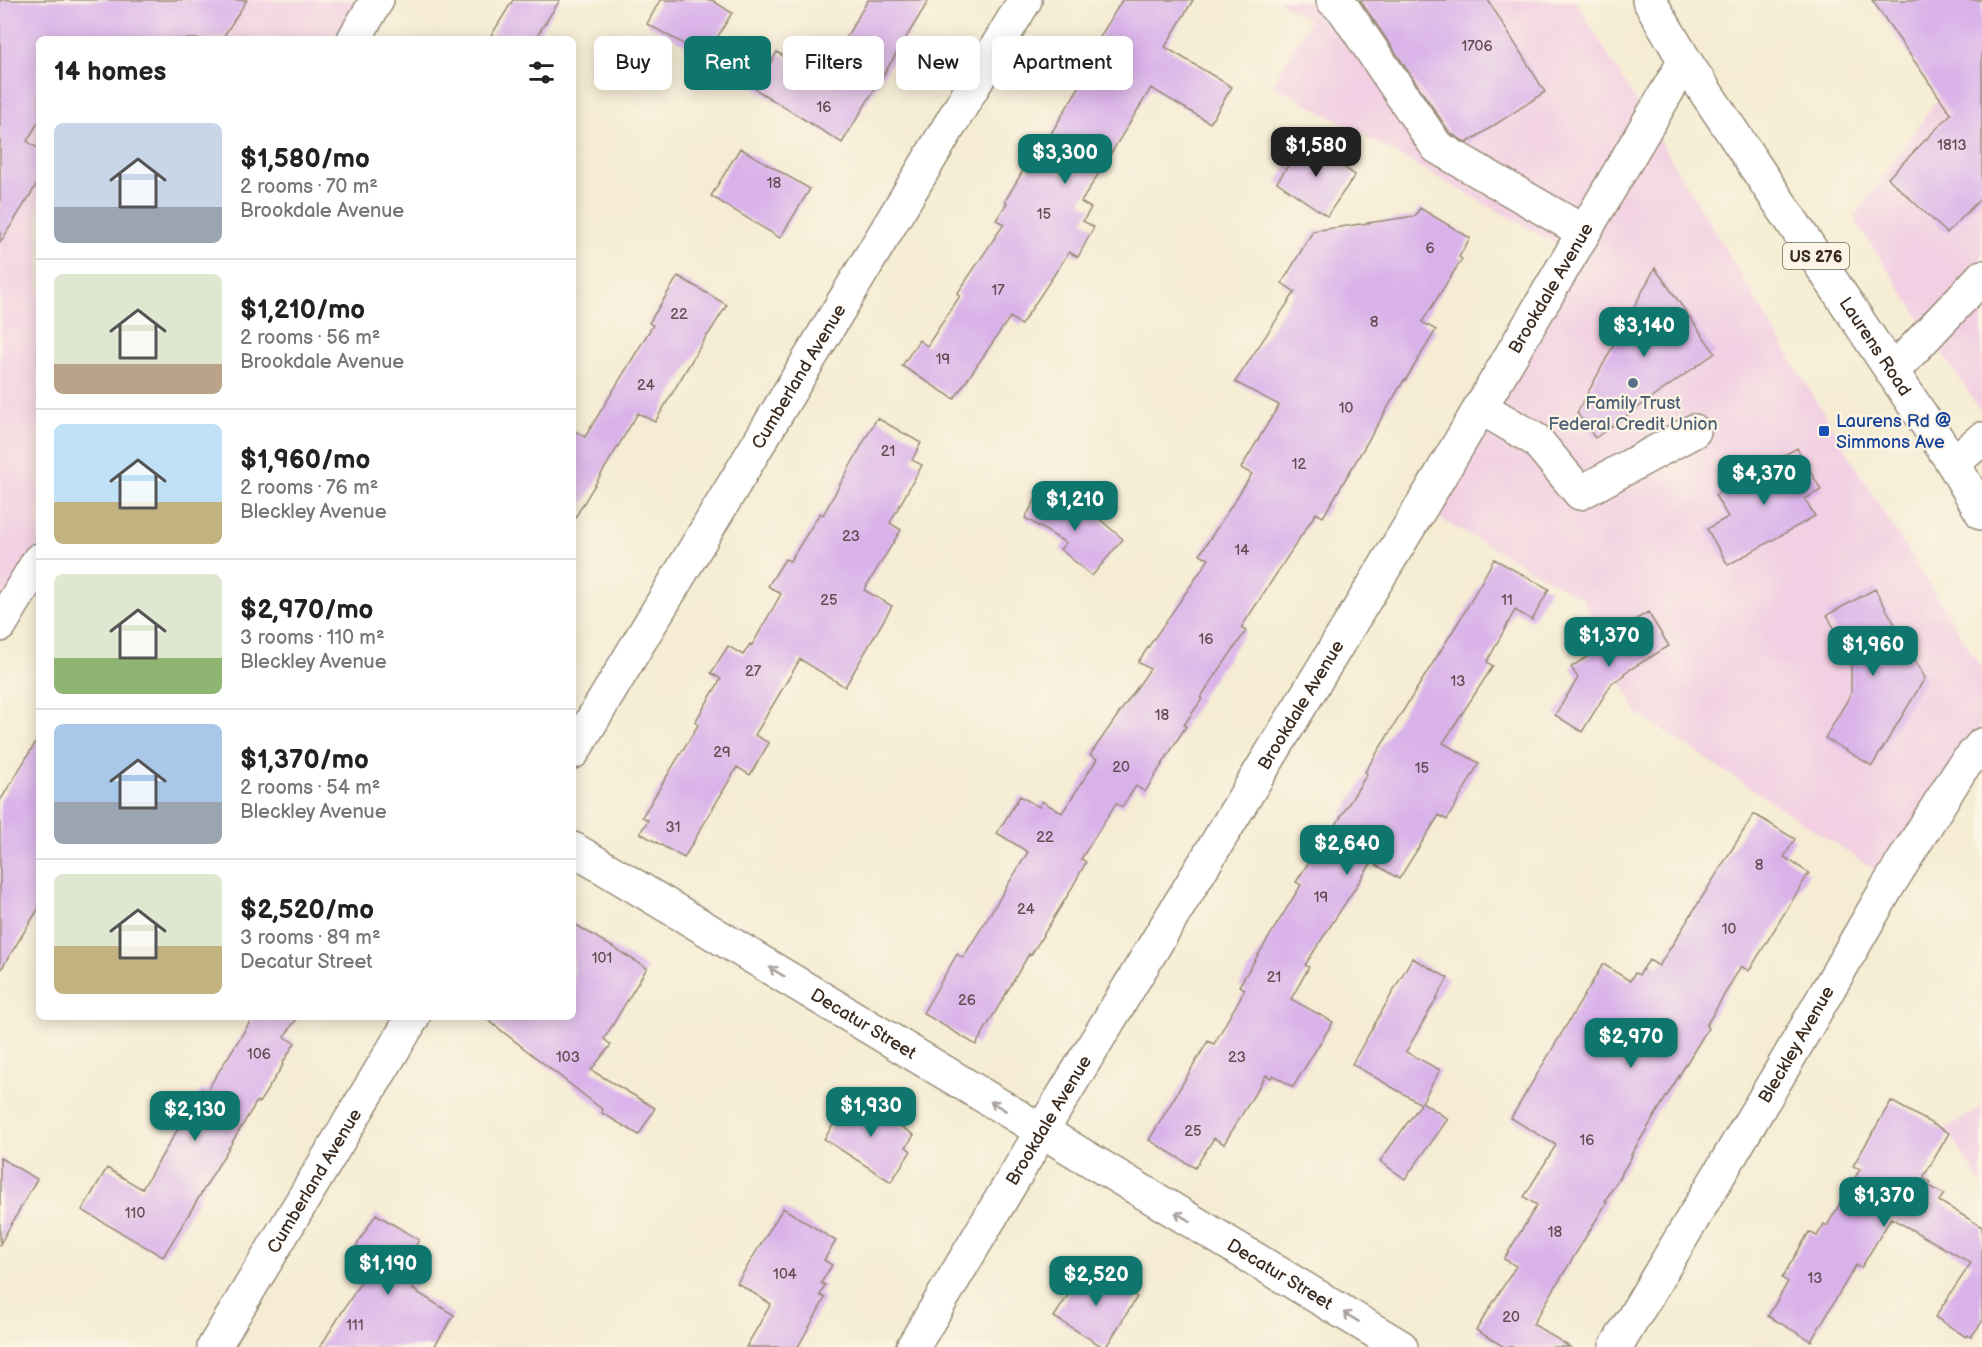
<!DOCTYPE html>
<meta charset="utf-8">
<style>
body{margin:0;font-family:"Balsamiq Sans",sans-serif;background:#f6f6f6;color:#222;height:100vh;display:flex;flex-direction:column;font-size:22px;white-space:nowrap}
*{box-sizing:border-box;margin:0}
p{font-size:20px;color:#767676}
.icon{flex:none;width:33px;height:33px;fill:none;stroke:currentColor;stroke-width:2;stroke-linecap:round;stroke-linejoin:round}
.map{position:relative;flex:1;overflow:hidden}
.panel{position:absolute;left:36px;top:36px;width:540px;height:984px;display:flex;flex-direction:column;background:#fff;border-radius:9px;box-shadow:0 3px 15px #0003}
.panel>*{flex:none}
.top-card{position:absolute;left:594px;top:36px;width:570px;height:54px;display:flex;gap:12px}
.price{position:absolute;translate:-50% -51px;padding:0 14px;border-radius:12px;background:#0f766e;color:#fff;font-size:20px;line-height:39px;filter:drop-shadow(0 2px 3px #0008)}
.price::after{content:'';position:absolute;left:50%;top:36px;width:18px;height:14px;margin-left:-9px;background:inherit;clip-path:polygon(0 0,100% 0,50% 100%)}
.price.current{background:#222;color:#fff}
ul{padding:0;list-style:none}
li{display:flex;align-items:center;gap:18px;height:150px;padding:0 18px}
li+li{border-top:2px solid #e0e0e0}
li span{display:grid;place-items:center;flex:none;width:168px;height:120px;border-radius:9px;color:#555}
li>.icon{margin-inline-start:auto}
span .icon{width:72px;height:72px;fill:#fffc;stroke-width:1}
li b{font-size:26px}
h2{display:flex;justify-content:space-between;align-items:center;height:72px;padding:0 18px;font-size:26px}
.tag{padding:0 21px;border-radius:9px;background:#fff;box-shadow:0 3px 15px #0003;font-size:21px;line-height:54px}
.tag.current{background:#0f766e;color:#fff}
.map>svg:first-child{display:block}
.built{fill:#f2cfe2}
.building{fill:#dab2ea}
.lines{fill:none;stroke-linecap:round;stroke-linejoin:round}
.minor-casing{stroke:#988b78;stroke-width:36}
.major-casing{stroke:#988b78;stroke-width:36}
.minor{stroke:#fff;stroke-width:33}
.major{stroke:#fff;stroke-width:33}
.oneway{stroke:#a79f9a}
.service-dot{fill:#5c6f8a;stroke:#fcf5e5;stroke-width:2}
.transit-dot{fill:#1a4fb4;stroke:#fcf5e5;stroke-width:2}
.labels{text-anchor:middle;stroke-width:4.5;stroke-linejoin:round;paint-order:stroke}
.number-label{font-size:15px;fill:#634c51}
.shield{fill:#fcf5e5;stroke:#75675a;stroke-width:1.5}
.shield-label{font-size:16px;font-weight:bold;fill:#3b2a1e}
.street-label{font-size:18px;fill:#3b2a1e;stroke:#fcf5e5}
.service-label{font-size:18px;fill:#4e5e75;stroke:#fcf5e5}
.transit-label{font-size:18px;fill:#164399;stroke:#fcf5e5;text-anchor:start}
</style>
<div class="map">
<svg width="1982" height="1347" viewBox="0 0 1982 1347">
<rect width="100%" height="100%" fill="#fcf5e5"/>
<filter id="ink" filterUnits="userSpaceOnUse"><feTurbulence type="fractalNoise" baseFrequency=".0167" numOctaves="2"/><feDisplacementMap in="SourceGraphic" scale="12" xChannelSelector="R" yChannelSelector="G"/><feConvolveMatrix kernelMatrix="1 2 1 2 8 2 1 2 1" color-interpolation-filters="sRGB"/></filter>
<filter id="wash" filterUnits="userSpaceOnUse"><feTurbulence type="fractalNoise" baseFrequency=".008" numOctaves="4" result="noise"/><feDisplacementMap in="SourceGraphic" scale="24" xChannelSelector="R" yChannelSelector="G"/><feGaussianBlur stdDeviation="1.35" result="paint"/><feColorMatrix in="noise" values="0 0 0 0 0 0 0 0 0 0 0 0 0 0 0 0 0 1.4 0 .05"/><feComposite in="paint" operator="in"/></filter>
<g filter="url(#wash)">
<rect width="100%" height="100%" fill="#f5ecd3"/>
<!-- built -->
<path class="built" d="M0,0H370L346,39H39V544L0,607Z
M1277,0H1575L1884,513L1982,669V726L1895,883L1637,713L1582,598L1415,505L1560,246L1272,84L1310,20Z
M1982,35V413L1854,218Z
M1982,1107V1184L1946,1128Z"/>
<g id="blocks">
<!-- building -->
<path class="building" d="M0,0H247L222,39H39V121L27,141L39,149V181L0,243Z
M513,0H560L535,39H489Z
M660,0H712L732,13L706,56L647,24Z
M868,0H929L842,143L755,89L777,52L817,77L824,66L828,68Z
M1122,0H1193L1165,47L1232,87L1210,123L1151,88L1081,202L1091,208L1083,221L1094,227L1078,257L1069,252L1021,325L1010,317L954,399L902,366L919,340L927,346L960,296L957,294L1004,224L996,220L1007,203L1005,201L1024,169L1028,172L1097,57L1090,54Z
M1360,0H1488L1545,92L1467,143L1450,133Z
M1872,0H1982V197L1947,233L1888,178L1951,114Z
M1305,141L1355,175L1327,216L1277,182Z
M740,148L810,189L780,238L711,196Z
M1420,208L1470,238L1459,257L1462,259L1422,322L1436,330L1405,381L1404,380L1323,517L1316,513L1241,628L1246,631L1200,698L1202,699L1184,725L1186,726L1145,792L1136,786L1122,807L1116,803L1081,859L1086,862L1069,893L1031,955L1029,954L976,1045L923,1013L957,954L963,958L1028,852L997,833L1020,796L1039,807L1042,801L1062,813L1097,759L1090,755L1150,669L1138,662L1209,559L1200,554L1252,474L1241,468L1279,405L1235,382L1295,292L1282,283L1313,231L1415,216Z
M1655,268L1715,353L1595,438L1577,413Z
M678,276L727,305L708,335H707L655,422L638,413L573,521V430L585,437L653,325L649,323Z
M877,418L921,443L912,460L922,465L890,523L901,530L864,590L892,606L845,687L800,659L755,735L769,743L750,775L737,767L684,858L640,833L648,820L642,817L698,725L695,722L721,679L711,673L728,646L743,655L750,644L752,645L781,594L768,586L785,559L790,561L820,513L823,515Z
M1797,448L1821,490L1805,499L1815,516L1728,565L1707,529L1728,517L1715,495Z
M1041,490L1086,518L1091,512L1123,539L1092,576L1060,549L1066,543L1025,518Z
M1494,559L1549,589L1532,620L1515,610L1487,662L1493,666L1443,743L1479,763L1447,820L1439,815L1399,879L1372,862L1305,965L1309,967L1291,999L1333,1022L1293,1087L1273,1075L1271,1078L1266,1075L1224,1144L1214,1138L1195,1168L1149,1140L1208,1041L1214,1044L1245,989L1239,986L1301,885L1296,882L1312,857L1315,859L1367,774L1365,772L1464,613Z
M1875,589L1925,678L1872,766L1825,738L1851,694V659L1827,615Z
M1648,612L1669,646L1624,673L1625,675L1612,683L1582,732L1555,715L1578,678L1571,667L1592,654L1585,650Z
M39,737V908L0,971V801Z
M1754,814L1795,839L1784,857L1809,873L1749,971L1741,966L1706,1026L1708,1028L1631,1155L1632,1156L1605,1201L1607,1202L1533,1324L1570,1347H1504L1476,1330L1516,1266L1504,1259L1537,1205L1524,1197L1556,1145L1511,1118L1603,964L1630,981L1635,973L1639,975L1649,960L1659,966Z
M573,923L647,968L604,1039L611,1045L591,1070L655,1108L639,1135L602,1113L603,1110L484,1017H573Z
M1412,958L1448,978L1406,1052L1440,1070L1422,1102L1448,1119L1405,1179L1380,1161L1421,1104L1352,1064Z
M253,1017H298L284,1037L295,1043L282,1064L283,1065L259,1103L257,1101L163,1257L82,1210L107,1168L142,1189L202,1089L206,1092Z
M852,1095L914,1135L906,1147L911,1151L891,1182L824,1139Z
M1891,1101L1949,1133L1923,1178L1931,1182L1929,1186L1944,1194L1939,1201L1982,1227V1322L1971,1337L1967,1335L1966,1337L1935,1317L1971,1263L1891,1218L1861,1268L1856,1265L1811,1341L1768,1316L1788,1282L1782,1278L1809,1232L1817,1236L1824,1224L1827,1226L1860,1169L1853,1166Z
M0,1158L37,1179L0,1244Z
M783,1208L836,1241L824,1260L832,1265L821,1283L825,1285L820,1295L825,1298L798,1347H746L771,1304L737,1283Z
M376,1214L419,1240L409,1256L427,1266L412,1289L454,1315L434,1347H320L366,1274L346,1262Z
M1087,1265L1137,1297L1106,1347H1103L1054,1317Z"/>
</g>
</g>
<g filter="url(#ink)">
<use href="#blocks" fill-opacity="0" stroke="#988b78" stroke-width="1.5"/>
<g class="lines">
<defs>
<g id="minor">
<path d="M1333,0L1343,8L1437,147L1584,232"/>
<path d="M354,39L377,0"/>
<path d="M1892,372L1982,277"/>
<path d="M1480,407L1536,440L1580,493L1694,431"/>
<path d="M1953,463L1982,439"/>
<path d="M0,625L39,560"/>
<path id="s1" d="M573,752L1025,0"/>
<path id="s2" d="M573,849L1401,1347"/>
<path id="s3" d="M214,1347L413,1017"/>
<path id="s4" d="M913,1347L1055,1109L1434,486L1685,61"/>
<path id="s5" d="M1616,1347L1781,1071L1888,886L1961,769L1982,745"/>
</g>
<g id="major">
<path id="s6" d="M1649,0L1685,61L1953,463L1982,513"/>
</g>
</defs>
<!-- minor casing -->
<use href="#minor" class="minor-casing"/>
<!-- major casing -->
<use href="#major" class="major-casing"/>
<!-- minor -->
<use href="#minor" class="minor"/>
<!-- major -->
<use href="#major" class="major"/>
</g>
<!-- one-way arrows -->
<defs><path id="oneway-shaft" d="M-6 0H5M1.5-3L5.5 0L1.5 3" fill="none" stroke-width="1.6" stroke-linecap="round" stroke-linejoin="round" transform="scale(1.5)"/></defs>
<g class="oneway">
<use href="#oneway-shaft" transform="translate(777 972) rotate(-149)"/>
<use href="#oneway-shaft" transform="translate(998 1106) rotate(-149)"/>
<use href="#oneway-shaft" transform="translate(1183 1217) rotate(-149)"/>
<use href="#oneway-shaft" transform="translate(1351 1317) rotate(-149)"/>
</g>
</g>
<!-- markers -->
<circle class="service-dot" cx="1633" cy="383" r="6"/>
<rect class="transit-dot" x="1818" y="425" width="12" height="12" rx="3"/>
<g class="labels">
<!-- number labels -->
<g class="number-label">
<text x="1477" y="51">1706</text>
<text x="824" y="112">16</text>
<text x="1952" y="150">1813</text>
<text x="774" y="188">18</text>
<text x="1044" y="219">15</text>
<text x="1430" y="253">6</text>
<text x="998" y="295">17</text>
<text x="679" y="319">22</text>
<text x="1374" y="327">8</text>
<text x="943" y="364">19</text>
<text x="646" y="390">24</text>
<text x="1346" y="413">10</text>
<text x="888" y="456">21</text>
<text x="1299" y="469">12</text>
<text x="851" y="541">23</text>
<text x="1242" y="555">14</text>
<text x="829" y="605">25</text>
<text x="1507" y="605">11</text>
<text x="1206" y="644">16</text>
<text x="753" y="676">27</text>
<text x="1458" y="686">13</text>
<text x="1162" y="720">18</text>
<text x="722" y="757">29</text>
<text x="1121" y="772">20</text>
<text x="1422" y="773">15</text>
<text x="673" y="832">31</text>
<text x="1045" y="842">22</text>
<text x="1759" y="870">8</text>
<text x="1321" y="902">19</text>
<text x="1026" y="914">24</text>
<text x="1729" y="934">10</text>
<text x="602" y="963">101</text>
<text x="1274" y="982">21</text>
<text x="967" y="1005">26</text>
<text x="259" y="1059">106</text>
<text x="568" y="1062">103</text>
<text x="1237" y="1062">23</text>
<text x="1193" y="1136">25</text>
<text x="1587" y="1145">16</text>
<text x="135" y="1218">110</text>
<text x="1555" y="1237">18</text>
<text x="785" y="1279">104</text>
<text x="1815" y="1283">13</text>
<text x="1511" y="1322">20</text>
<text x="355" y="1330">111</text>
</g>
<!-- shield labels -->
<rect class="shield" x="1783" y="243" width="66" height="26" rx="4.5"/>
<g class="shield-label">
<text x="1816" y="262">US 276</text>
</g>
<!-- street labels -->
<g class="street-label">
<text dy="6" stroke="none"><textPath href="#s4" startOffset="1236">Brookdale Avenue</textPath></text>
<text dy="6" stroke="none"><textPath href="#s6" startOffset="414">Laurens Road</textPath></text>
<text dy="6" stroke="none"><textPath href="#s1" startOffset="438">Cumberland Avenue</textPath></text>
<text dy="6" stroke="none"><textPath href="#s4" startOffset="750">Brookdale Avenue</textPath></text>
<text dy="6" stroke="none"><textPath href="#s2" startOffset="339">Decatur Street</textPath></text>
<text dy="6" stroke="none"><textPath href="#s5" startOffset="352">Bleckley Avenue</textPath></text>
<text dy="6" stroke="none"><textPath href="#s4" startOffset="264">Brookdale Avenue</textPath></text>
<text dy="6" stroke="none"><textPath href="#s3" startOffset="194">Cumberland Avenue</textPath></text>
<text dy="6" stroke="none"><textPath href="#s2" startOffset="825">Decatur Street</textPath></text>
</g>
<!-- service labels -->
<g class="service-label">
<text x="1633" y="409">Family Trust<tspan x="1633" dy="21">Federal Credit Union</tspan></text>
</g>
<!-- transit labels -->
<g class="transit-label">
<text x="1836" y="427">Laurens Rd @<tspan x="1836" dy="21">Simmons Ave</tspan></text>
</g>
</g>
</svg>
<b class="price current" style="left:1316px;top:178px">$1,580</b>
<b class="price" style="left:1065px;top:185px">$3,300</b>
<b class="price" style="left:1644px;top:358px">$3,140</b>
<b class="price" style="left:1764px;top:506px">$4,370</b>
<b class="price" style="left:1075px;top:532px">$1,210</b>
<b class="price" style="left:1609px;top:668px">$1,370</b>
<b class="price" style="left:1873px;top:677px">$1,960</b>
<b class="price" style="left:1347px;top:876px">$2,640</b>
<b class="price" style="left:1631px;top:1069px">$2,970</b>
<b class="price" style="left:871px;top:1138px">$1,930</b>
<b class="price" style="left:195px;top:1142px">$2,130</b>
<b class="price" style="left:1884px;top:1228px">$1,370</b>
<b class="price" style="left:388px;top:1296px">$1,190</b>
<b class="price" style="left:1096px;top:1307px">$2,520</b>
<div class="top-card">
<a class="tag">Buy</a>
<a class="tag current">Rent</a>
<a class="tag">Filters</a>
<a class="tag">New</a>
<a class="tag">Apartment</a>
</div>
<section class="panel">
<h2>14 homes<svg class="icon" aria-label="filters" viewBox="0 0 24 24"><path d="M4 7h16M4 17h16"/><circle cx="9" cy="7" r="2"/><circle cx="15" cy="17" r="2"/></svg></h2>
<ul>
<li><span style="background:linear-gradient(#c9d6e8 70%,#9aa5b1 0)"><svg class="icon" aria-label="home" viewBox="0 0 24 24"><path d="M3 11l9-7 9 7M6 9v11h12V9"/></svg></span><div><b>$1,580/mo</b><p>2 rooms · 70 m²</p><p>Brookdale Avenue</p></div></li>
<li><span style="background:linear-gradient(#dfe7d0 75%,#b9a48a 0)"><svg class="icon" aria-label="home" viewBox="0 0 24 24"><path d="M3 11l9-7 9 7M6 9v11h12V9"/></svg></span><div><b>$1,210/mo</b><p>2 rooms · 56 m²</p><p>Brookdale Avenue</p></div></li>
<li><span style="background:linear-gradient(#bfe0f5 65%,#c2b280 0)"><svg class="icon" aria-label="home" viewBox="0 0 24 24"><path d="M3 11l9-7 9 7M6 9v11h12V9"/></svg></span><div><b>$1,960/mo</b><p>2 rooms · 76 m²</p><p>Bleckley Avenue</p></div></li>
<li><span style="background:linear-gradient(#dfe7d0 70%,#8fb573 0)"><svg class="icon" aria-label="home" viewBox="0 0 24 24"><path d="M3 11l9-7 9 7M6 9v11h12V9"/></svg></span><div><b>$2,970/mo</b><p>3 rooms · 110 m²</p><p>Bleckley Avenue</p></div></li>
<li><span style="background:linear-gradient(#a9c7e8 65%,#9aa5b1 0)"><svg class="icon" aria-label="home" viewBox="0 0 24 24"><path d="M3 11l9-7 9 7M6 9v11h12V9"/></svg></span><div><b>$1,370/mo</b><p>2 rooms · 54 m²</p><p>Bleckley Avenue</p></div></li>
<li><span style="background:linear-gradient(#dfe7d0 60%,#c2b280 0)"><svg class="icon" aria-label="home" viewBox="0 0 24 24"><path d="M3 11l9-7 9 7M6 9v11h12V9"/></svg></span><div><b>$2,520/mo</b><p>3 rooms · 89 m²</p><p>Decatur Street</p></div></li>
</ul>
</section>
</div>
